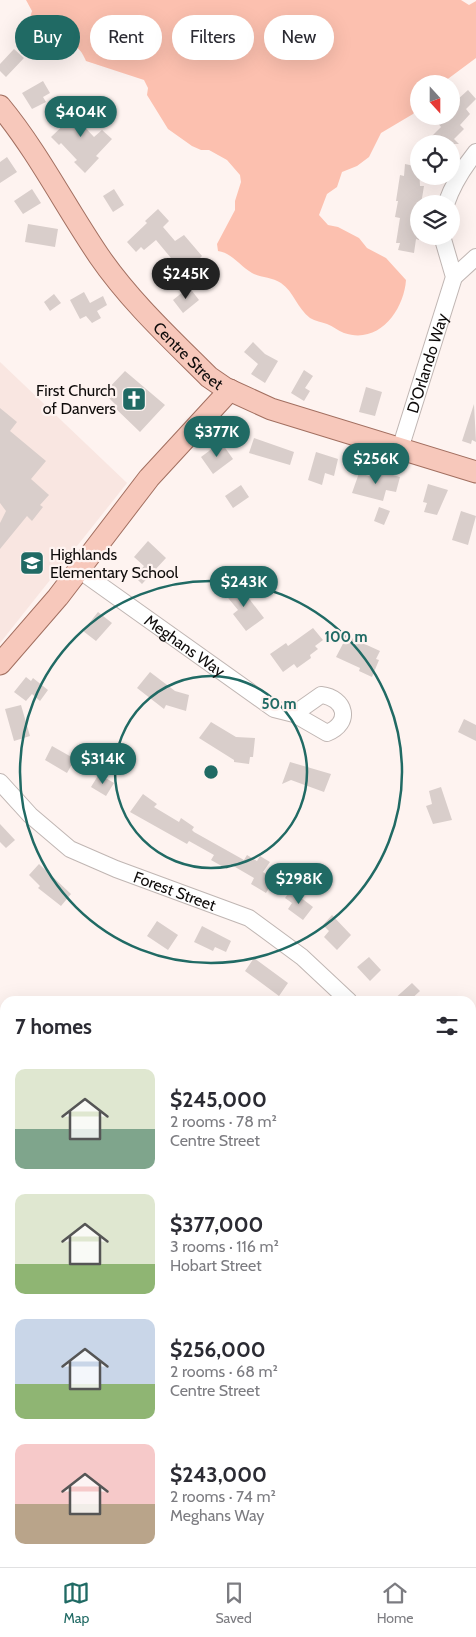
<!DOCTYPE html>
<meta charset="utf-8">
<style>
body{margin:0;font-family:Cabin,sans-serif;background:#f2f2f3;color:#2b2b33;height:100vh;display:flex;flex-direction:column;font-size:19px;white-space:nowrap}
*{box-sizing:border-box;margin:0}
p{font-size:16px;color:#7c7c81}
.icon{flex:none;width:28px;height:28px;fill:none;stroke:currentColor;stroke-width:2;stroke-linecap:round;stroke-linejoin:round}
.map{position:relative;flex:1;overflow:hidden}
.sheet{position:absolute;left:0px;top:996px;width:476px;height:571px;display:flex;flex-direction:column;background:#fff;border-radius:15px 15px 0 0;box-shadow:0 5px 20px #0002}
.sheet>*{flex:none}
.hud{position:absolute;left:15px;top:15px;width:446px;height:45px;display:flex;gap:10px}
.needle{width:32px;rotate:159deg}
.buttons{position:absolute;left:410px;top:75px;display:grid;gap:10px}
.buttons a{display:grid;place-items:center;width:50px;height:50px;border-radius:50%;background:#fff;box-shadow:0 5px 20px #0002;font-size:25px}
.price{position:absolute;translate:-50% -42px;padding:0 11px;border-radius:18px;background:#206a64;color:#fff;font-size:16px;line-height:32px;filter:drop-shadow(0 1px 2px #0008)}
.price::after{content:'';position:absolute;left:50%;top:30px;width:15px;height:11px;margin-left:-8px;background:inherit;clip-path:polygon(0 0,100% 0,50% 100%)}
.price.current{background:#222;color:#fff}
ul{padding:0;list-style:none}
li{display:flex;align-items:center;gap:15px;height:125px;padding:0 15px}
li span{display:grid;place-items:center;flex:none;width:140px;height:100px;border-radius:10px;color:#555}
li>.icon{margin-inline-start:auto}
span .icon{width:60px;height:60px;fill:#fffc;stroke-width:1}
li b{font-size:21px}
h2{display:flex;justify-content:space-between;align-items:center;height:60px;padding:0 15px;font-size:21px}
.tag{padding:0 18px;border-radius:22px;background:#fff;box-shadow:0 5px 20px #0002;font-size:18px;line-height:45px}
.tag.current{background:#206a64;color:#fff}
.tabs{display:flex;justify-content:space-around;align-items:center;height:70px;border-top:1px solid #e1e1e2;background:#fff;font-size:14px;color:#7c7c81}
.tabs a{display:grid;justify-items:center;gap:2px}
.tabs .current{color:#206a64}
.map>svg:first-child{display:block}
.built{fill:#f9e6e1}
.green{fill:#fcc0af}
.building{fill:#d9cecb}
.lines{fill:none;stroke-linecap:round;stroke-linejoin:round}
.minor-casing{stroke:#c0b6b3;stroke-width:18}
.major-casing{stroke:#a26f60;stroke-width:23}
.path{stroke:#938b89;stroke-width:2.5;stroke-dasharray:2.5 4;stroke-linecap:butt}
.minor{stroke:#fff;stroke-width:16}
.major{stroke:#f7c8bb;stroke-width:21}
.ring{fill:none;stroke:#206a64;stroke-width:2.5}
.labels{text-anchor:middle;stroke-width:4.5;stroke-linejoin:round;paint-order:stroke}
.street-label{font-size:16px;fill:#0f0c0b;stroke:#fef3f0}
.poi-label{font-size:16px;fill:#0f0c0b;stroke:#fef3f0;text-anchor:end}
.centre{fill:#206a64;stroke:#fef3f0;stroke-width:2.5}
.ring-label{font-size:15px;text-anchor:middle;font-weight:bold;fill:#206a64;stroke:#fef3f0;stroke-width:4.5;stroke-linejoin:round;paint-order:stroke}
</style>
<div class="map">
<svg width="476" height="1567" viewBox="0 0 476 1567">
<rect width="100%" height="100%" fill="#fef3f0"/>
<!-- built -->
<path class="built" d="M0,362L127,483L0,643Z"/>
<!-- green -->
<path class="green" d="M26,0H461L469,5L476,1V58L441,84H419V107L413,114L381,133L369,157L357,166L342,172L337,187L327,194L319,215L328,225L338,227L359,238L367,248L386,258L406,280C404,310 379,345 344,333C338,331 333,326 327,324C322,322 315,321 310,318C297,308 294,292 281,283C272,277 261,278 252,273C240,266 232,253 218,251L217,244L235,210V201L241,182L240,175L227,160L209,150H201L192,146L168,129L147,95L148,88L144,80L86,61C74,28 42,51 27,27L32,11Z
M471,1384H476V1567H2L6,1562H471Z"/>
<!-- building -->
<path class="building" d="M14,49L24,58L6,77L0,71V64Z
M43,81L50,93L43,97L46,102L32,109L22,93Z
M468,90L476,99L466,109L470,114L460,125L464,129L454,139L459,144H424L441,127L437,122L443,116H451V94L457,100Z
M81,98L92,110L80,122L94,137L102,130L112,139L96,156L99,158L85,173L74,162L77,160L61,143L59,145L51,137L73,116L68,110Z
M7,157L17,172L0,183V162Z
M405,164L419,167L420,186H424L421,204H419V240L416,239L414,253L398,250L400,243H396L400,218L395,217L398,201H396L400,175L404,176Z
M32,189L41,203L23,214L14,201Z
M114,189L124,205L113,212L103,196Z
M158,209L169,221L163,227L175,241L184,235L202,256L187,271L183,266L162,282L154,271L171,258L156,240L144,250L141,247L136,252L127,242L147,223L145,221Z
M28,224L58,229L55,247L25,242Z
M189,287L199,300L183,313L173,300Z
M84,292L90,303L103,296L107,305L97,311L101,318L92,323L86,316L80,319L70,300Z
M54,294L61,303L50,311L44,302Z
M253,342L265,354L278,361L265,383L251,374L258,364L244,352Z
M304,370L313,376L305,388L310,391L304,401L291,393Z
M125,371L165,405L140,432L113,406L115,404L104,393Z
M366,387L382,392L375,416L359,412Z
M474,404L476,442L472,440L471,444L462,441Z
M0,408L17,422L10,431L46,461L31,479L49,495L40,505L43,507L32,521L27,516L0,549V523L6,511L0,503Z
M254,438L294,452L290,465L249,453Z
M221,442L233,459L213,474L201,457Z
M316,452L338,459L334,476L325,473L322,485L308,480Z
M378,471L400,477L396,492L386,490L383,501L352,493L359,473L376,478Z
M428,484L448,490L437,515L424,512L427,503L423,502Z
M241,485L249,497L233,508L225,496Z
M379,507L390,511L384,525L374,521Z
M461,511L476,516L468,545L452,540Z
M148,541L166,558L142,584L135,577L144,566L134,557Z
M237,583L264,618L246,631L233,614L238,610L224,593Z
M98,612L112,623L96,641L83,631Z
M313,628L323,640L315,646L318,649L310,655L311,658L297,668L294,664L283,672L270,654L286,643L288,646Z
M347,636L380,651L376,659L379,660L372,677L359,671L360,668L336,657Z
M150,672L175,691L189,695L186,711L166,705L164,709L137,688Z
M26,677L31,681L33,678L48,690L40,701L32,694L26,701L14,692Z
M21,705L30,736L14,741L5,709Z
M464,719L476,725V741L458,732Z
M211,722L236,737L255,738L253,757H250L249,764L234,762V760L199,738Z
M52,746L75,759L67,773L45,760Z
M290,762L331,774L324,792L291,780L282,784Z
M99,774L114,783L106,796L91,787Z
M441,787L452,820L433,824L426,806L432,804L429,791Z
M143,794L157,804L154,807L179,822L181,818L194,827L192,830L194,832L244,860L247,855L257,861L260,856L270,862L263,872L274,879L266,893L251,884L254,878L230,864L227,869L211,860L214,855L189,841L187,844L130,812Z
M0,824L15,840L6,848L0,842Z
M39,864L71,894L61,906L38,888L40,886L29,875Z
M291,890L313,907L303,920L288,909L292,903L285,898Z
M332,915L351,935L337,950L324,937L329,931L323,925Z
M157,921L178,935L168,950L147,936Z
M202,926L231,941L226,952L215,947L213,951L194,942Z
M369,957L381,970L370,981L357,967Z
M254,958L288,983L279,996L245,971Z
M412,983L420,991L409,1001H392Z"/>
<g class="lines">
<defs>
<g id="minor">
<path d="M446,204C453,184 463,168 476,152"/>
<path d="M454,277L476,257"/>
<path id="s1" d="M400,449L454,277L442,236"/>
<path id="s2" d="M79,570L274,709L294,714L327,733C352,723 346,698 321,695L294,714"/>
<path id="s3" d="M0,782L30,815L70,849L116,869L249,918L302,957L349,1001"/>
<path d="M471,1120L476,1124"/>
<path d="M0,1270L5,1267"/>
<path d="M0,1425L5,1430"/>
</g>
<g id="major">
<path id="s4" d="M0,106C38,152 65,206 99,256C130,301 170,338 209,377L225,388L271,409L476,472"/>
<path d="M0,664L58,597L149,478L230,390"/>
</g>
</defs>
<!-- minor casing -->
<use href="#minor" class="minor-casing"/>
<!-- major casing -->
<use href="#major" class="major-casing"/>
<!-- path -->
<path class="path" d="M341,1562L349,1567
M271,1567L278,1562"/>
<!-- minor -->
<use href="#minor" class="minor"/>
<!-- major -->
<use href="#major" class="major"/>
</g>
<!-- distance rings -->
<g class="ring">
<circle cx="211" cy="772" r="96"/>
<circle cx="211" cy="772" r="191"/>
</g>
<!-- icons -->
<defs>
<symbol id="church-square" viewBox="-11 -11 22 22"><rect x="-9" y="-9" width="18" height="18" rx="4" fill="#206a64" stroke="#fef3f0"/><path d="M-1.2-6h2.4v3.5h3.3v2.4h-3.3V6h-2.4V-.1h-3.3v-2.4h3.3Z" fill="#fff"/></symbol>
<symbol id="school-square" viewBox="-11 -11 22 22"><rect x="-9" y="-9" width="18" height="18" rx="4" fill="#206a64" stroke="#fef3f0"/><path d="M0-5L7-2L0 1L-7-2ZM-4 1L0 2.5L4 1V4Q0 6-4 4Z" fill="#fff"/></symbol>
</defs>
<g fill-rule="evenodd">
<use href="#church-square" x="120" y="385" width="28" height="28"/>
<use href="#school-square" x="18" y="549" width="28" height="28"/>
</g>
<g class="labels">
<!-- street labels -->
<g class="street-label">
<text dy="6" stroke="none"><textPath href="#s4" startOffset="314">Centre Street</textPath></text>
<text dy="6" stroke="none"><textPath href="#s1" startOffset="90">D'Orlando Way</textPath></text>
<text dy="6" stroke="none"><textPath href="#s2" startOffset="130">Meghans Way</textPath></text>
<text dy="6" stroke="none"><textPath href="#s3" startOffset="210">Forest Street</textPath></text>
</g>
<!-- poi labels -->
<g class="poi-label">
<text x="116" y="396">First Church<tspan x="116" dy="18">of Danvers</tspan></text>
<text x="50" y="560" text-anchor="start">Highlands<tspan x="50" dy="18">Elementary School</tspan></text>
</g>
</g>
<circle cx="211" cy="772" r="8" class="centre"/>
<g class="ring-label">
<text x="346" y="642">100 m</text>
<text x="279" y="709">50 m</text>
</g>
</svg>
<div class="buttons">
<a><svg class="needle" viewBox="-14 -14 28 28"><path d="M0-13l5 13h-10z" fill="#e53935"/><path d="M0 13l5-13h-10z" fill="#7c7c81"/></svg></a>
<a><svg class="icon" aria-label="locate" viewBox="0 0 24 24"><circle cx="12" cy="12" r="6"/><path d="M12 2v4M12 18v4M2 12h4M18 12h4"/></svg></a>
<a><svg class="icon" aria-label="layers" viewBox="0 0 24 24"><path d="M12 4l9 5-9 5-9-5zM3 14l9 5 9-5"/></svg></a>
</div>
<b class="price" style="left:81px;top:138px">$404K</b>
<b class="price current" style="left:186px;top:300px">$245K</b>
<b class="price" style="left:217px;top:458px">$377K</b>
<b class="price" style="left:376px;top:485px">$256K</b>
<b class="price" style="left:244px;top:608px">$243K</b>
<b class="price" style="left:103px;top:785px">$314K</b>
<b class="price" style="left:299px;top:905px">$298K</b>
<div class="hud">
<a class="tag current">Buy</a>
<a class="tag">Rent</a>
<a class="tag">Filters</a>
<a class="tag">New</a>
</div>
<section class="sheet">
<h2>7 homes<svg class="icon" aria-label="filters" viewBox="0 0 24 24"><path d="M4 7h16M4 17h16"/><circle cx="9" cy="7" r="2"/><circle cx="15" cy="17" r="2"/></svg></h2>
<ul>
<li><span style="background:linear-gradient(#dfe7d0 60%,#7fa58c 0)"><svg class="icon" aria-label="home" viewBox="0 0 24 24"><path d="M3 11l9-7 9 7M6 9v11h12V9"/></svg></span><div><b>$245,000</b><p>2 rooms · 78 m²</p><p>Centre Street</p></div></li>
<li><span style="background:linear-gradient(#dfe7d0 70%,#8fb573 0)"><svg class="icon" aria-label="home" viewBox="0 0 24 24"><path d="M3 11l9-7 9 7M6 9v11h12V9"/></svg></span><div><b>$377,000</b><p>3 rooms · 116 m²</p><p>Hobart Street</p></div></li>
<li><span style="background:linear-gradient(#c9d6e8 65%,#8fb573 0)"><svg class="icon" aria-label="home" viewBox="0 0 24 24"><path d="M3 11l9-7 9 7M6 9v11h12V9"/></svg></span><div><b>$256,000</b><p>2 rooms · 68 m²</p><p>Centre Street</p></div></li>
<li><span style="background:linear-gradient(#f6c9c9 60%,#b9a48a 0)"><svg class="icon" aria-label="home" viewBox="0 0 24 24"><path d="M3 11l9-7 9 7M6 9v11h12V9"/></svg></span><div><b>$243,000</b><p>2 rooms · 74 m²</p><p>Meghans Way</p></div></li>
</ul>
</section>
</div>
<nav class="tabs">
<a class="current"><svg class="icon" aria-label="map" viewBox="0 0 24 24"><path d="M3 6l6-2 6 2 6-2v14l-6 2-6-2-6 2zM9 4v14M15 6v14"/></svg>Map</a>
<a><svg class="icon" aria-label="saved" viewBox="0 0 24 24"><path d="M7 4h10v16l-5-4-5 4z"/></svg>Saved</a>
<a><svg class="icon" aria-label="home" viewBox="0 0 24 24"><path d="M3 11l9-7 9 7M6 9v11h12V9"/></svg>Home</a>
</nav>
